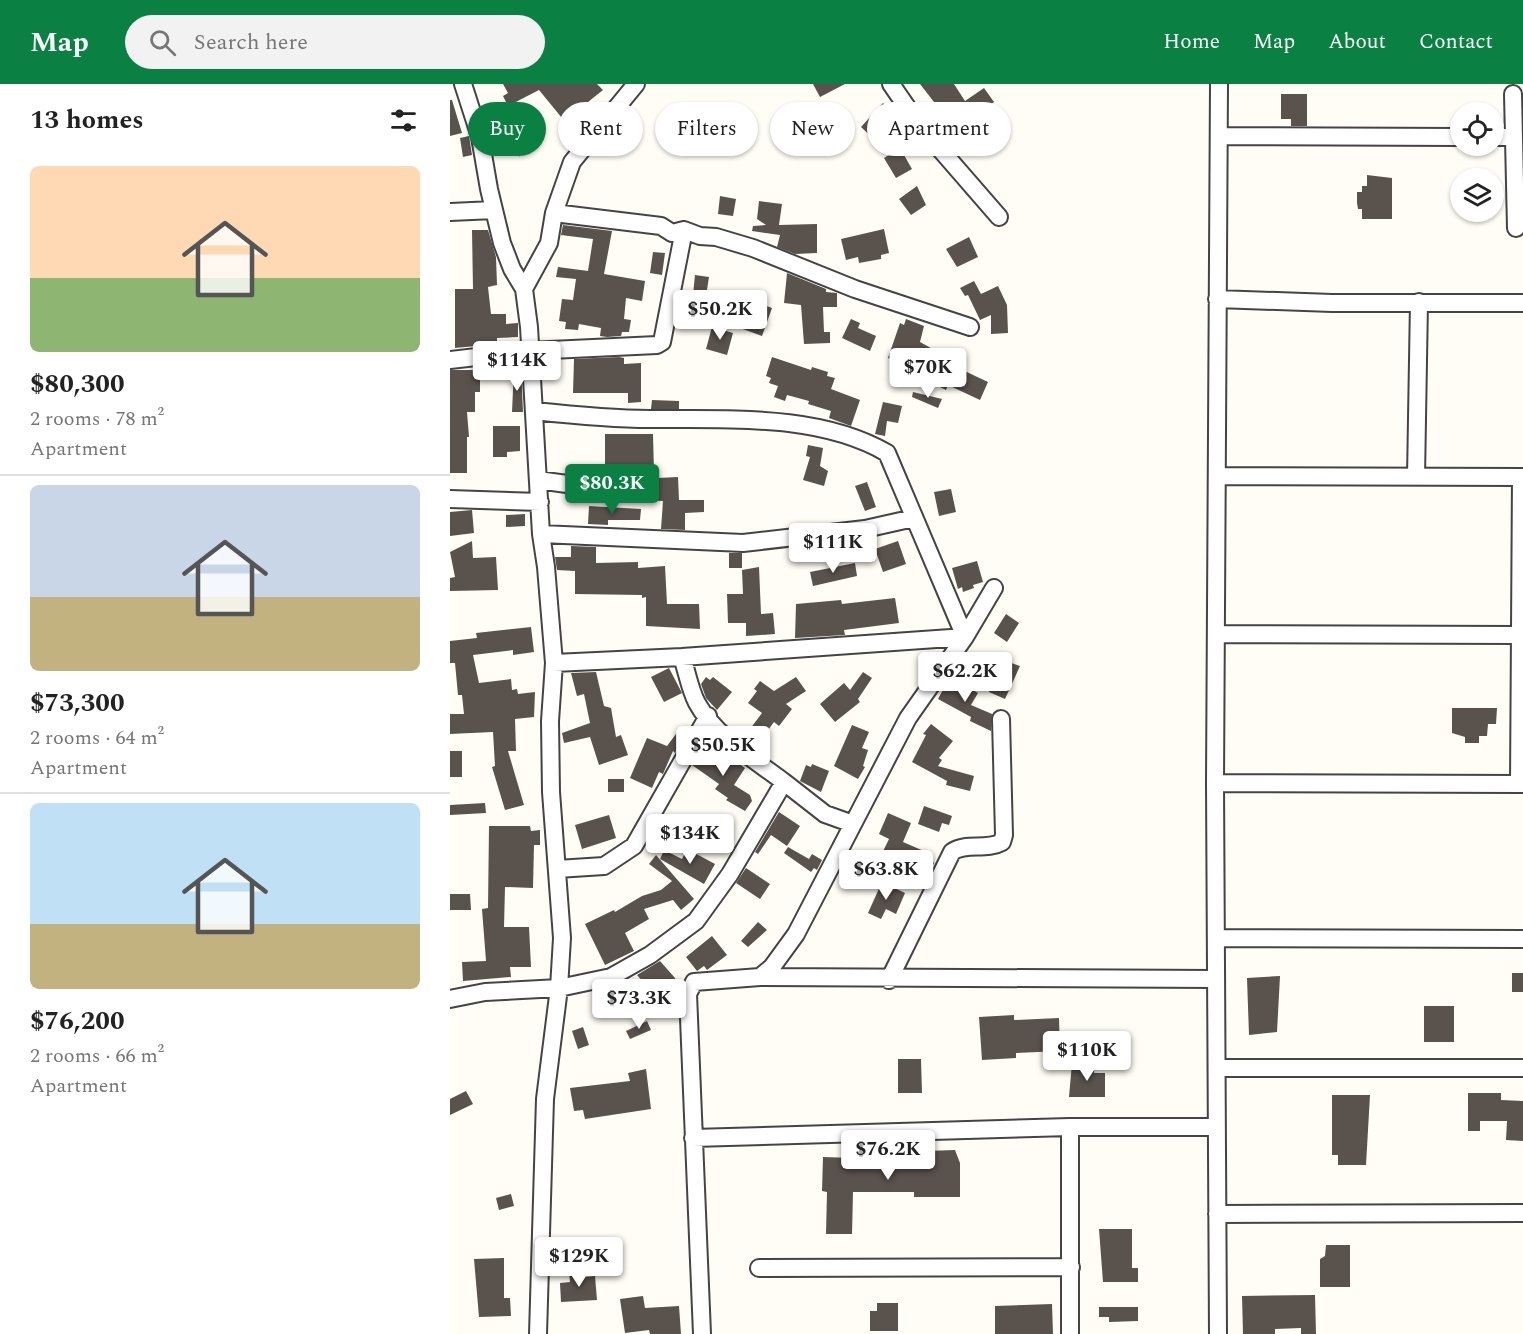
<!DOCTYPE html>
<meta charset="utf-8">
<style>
body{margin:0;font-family:Spectral,serif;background:#f2f2f2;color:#222;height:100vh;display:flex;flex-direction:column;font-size:22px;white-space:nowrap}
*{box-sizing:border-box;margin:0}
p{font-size:20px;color:#767676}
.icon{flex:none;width:33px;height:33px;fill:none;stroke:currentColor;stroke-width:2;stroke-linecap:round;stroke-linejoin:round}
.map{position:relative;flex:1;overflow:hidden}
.sheet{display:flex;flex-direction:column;background:#fff;width:450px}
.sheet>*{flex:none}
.hud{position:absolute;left:18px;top:18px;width:570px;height:54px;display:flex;gap:12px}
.controls{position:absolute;left:1000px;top:18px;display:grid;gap:12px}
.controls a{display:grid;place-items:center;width:54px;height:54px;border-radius:50%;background:#fff;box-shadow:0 2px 4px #0004;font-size:30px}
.price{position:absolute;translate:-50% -51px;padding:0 14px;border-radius:6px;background:#fff;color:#222;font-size:20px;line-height:39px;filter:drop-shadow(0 2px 3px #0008)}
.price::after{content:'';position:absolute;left:50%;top:36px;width:18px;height:14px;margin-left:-9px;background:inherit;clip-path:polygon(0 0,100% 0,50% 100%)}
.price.selected{background:#0b8043;color:#fff}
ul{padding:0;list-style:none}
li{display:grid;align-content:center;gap:12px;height:318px;padding:0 30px}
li+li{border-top:2px solid #e0e0e0}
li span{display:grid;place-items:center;height:186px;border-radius:9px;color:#555}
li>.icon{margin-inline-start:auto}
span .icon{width:108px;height:108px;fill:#fffc;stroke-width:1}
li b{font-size:26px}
h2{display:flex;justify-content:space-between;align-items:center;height:72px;padding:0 30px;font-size:26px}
.chip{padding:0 21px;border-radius:27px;background:#fff;box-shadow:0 2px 4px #0004;font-size:21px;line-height:54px}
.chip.selected{background:#0b8043;color:#fff}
header{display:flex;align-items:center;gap:36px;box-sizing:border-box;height:84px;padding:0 30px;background:#0b8043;color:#fff}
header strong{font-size:28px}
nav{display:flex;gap:33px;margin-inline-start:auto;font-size:21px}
.search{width:420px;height:54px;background:#f2f2f2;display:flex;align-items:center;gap:15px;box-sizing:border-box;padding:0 21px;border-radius:33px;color:#767676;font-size:22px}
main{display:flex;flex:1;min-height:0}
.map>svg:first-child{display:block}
.building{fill:#5a524d}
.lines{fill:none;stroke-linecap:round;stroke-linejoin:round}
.minor-casing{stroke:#444;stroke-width:20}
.minor{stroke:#fff;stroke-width:16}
</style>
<header>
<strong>Map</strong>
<div class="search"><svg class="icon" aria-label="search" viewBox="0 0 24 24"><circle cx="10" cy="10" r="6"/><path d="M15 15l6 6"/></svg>Search here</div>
<nav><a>Home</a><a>Map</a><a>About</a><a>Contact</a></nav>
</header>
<main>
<section class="sheet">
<h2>13 homes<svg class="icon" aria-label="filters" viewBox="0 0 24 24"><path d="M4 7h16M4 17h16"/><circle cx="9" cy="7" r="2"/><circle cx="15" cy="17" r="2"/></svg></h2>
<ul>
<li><span style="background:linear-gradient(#ffd9b3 60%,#8fb573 0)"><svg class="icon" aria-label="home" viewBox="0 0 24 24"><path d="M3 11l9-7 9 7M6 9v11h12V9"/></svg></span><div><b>$80,300</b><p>2 rooms · 78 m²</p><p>Apartment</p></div></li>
<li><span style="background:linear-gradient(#c9d6e8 60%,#c2b280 0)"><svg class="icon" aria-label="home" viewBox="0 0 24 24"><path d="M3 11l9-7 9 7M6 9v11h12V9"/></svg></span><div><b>$73,300</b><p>2 rooms · 64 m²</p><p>Apartment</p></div></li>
<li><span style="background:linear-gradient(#bfe0f5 65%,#c2b280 0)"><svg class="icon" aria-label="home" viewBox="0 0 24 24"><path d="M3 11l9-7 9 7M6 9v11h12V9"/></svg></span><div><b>$76,200</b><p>2 rooms · 66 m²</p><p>Apartment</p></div></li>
</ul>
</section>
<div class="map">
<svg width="1073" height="1250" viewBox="0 0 1073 1250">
<rect width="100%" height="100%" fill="#fffdf5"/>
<!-- building -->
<path class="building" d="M53,0H147L153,6L133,22L139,30L121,45L89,6L58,22L53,12L58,9Z
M363,0H395L370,13Z
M470,0H504L515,17L534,4L544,18L502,51L493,39L498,36Z
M831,10H857V42H841V35H831Z
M0,16H2L12,49L0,52Z
M433,19L448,35L427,58L411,43Z
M58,43L62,52L69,46L77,54L66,64L70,73L45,47Z
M19,52L22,71L13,73L10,54Z
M450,64L462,85L446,94L434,74Z
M917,91L942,94V135H912V125H908L907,119V108H912V102H917Z
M467,102L476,121L461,131L449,115Z
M270,112L286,115L283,132L268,130Z
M309,117L332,120L329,141L367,140V169L345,170L327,163L330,151L302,147L303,142L316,141L307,135Z
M113,141L162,147L154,190L195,197L192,217L176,214L174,235L181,236L179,248H172L171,252L157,253L150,252L151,244L129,240L128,246L115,245L116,238L109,237L112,215L123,216L126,195L106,193L108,183L138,187L143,155L111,151Z
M434,145L439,169L431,171V175L409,179L408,173L396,176L391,155Z
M22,146H38L46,173L47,201L38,203L41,230H56V240L68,239V253L47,254V260L5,264V205H23Z
M519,153L528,173L507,183L496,165Z
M203,168L215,169L212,191L200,189Z
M337,189L376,205V208L387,209V223H373L374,248H380V259L354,260L351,221L334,219Z
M245,191L259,193L256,212L243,211Z
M524,197L531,210L548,202L557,221L558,249L541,250V231L530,236L518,211L515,212L510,204Z
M300,216L322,224L312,252L290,244Z
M401,235L410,239L408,244L426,252L420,267L392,254Z
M456,235L474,242L470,258L506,278L504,282L538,298L530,316L498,301L496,306L468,292L470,288L438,274L450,239L454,241Z
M262,243L283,249L277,271L256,265Z
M169,273L174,274V280L191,279V318L178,319V309H123L124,275Z
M322,273L361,286L362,283L378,288L377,292L385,294L381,305L410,316L401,342L379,334L381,327L358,320L359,317L337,311L335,317L324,313L328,302L319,299L321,294L316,292Z
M64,284H71L73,328H62Z
M0,286H30V308H25V328H17L19,353H17V389H0Z
M463,308L492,315L488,324L462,313Z
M202,316L229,317V325H201Z
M433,318L452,322L448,339L437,337L435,352L425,350Z
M43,342H70V367L57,368V373H43Z
M155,350H203L204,388H208L207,394L228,393L229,416H254V428L235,429V446L211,445L213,417L192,416L193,395L186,394L187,380H155Z
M358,361L373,364L370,382L378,387L374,402L353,396L360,373L356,372Z
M417,398L426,423L415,427L405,402Z
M501,405L506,428L489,432L484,408Z
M139,422L191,425L190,436H158V441L138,440Z
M22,426L24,449L0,452V428Z
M75,430V442L56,443V431Z
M22,457L23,474L46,473L48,506L0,507V494L5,493L0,468Z
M448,457L456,480L433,488L425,465Z
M121,462L146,463V479L188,478V484L215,482L217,520H249L250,545L196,542V513L192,514V511L125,510V487L107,486L105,473H121Z
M279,469H292V484H279Z
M527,477L533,498L523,501L524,504L513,508L512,503L508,505L502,484Z
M405,479L407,492L363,502L360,488Z
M309,483L311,530L323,529L325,550L296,552V539H278L277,510H293L292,486Z
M445,514L449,539L394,546L395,551L345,554L346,520L391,516L392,520Z
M556,530L569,539L557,558L544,549Z
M81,543L84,568L63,571V566L23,571L29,599L61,595L62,606L67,605L68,610L85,608L84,633L65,635L66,667H58L74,721L55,726L42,683L45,682L43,648L0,650V630H14L12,611H8L5,579H0V557L27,554L26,549Z
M552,576L570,582L555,615L539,608Z
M219,584L232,609L214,618L201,593Z
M146,588L154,622L161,624L166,653L171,651L178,671L149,681L140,653L114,659L112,649L140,639L134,610L127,612L121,589Z
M413,588L422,594L408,615L410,618L385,638L370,620L394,599L400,606Z
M256,593L260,596L263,593L282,608L267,626L256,614L251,600Z
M346,593L356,607L336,620L342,625L329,642L324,638L306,662L294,653L312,629L298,619L307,607L304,605L310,597L324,607Z
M500,593L528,609L521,621L542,630L541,647L520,637L521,633L488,615Z
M1002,624H1047L1046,640H1038L1037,652H1029V659H1015V653L1002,649Z
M481,640L503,657L489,674L492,676L488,682L524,692L520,707L496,701L497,697L462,678L476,651L473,650Z
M402,641L419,648L412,664L418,666L413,682L415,683L408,695L384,682Z
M232,642L238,646L225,669L223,667L213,690L209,688L202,704L180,694L197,654L217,662Z
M254,661L282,681L285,677L295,684L284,701L300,711L302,717L295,727L276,716L278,714L265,705L269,700L242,681Z
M0,667H12V693H0Z
M362,680L379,687L371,708L350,697L356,681L361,683Z
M158,695H174V708H158Z
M35,719L36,729L0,731V721Z
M474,722L502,732L499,741L492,739L489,748L468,740Z
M329,728L350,742L337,762L321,751L308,770L305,768Z
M438,729L461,739L453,758L483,771L481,775L484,779L475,796L465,791L458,804L455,787L441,781L435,794L423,788L439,755L429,750Z
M159,731L166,754L132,765L125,741Z
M39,742H80L81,747L90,746V761H84L83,804L55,803L54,843H79L81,883H60L61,893L13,897L12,878L36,877L32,825L38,824Z
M338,763L359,775L362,770L372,776L367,786L364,784L361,788L334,769Z
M237,765L265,780L254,800L210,775L214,766L232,775Z
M206,771L244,815L231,826L223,816L194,825L199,835L175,849L184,867L155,881L135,840L164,826L165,828L192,812L211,806L222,797L199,780Z
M296,784L320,800L310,815L286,799Z
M432,798L455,809L446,830L436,825L431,835L418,829Z
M0,810H20L21,826H0Z
M308,838L317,846L298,863L291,857Z
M262,852L277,871L257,886L254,882L247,887L236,873Z
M210,877L225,894L228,903L221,906L225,911L222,913L224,915L215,923L187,891Z
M1062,889H1073V908H1062Z
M830,892L827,948L799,951L797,894Z
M974,922H1004V958H974Z
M564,931V936L609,934L610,967L566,969V974L532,976L529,933Z
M197,937L201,946L180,955L176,947Z
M133,943L139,961L128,965L122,947Z
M448,975H471L472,1009H448Z
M622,979H644V989H655V1013H619Z
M196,985L201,1025L135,1035L133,1026L124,1027L120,1004L180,997L178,989Z
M16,1007L23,1020L0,1031V1015Z
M1018,1009H1051V1016L1073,1017V1057L1056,1056L1057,1037H1030V1047H1018Z
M882,1011H920L916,1081H888V1071H882Z
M459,1058L477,1061V1067L505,1066L510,1079V1113H464V1108H403L402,1150H376L377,1108L372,1107L373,1073L404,1074V1081H451V1067H455V1061H459Z
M61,1110L64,1122L49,1126L46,1114Z
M649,1145H682V1184H688V1198H653Z
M876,1161H900V1203H870V1175L875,1172Z
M54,1174V1214H60L61,1232L29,1233L24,1175Z
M136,1186V1193L145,1192L147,1216L111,1218L110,1199L120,1198L119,1187Z
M865,1211L866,1250H851V1244L825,1245V1250H793L792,1212Z
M193,1212L195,1224L229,1222L231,1250H200L199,1246L175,1249L170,1215Z
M427,1219H448V1247H420V1227H427Z
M602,1220L603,1250H545V1222Z
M649,1223H688V1237L659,1238V1233H649Z"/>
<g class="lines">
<defs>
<path id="minor" d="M13,0L30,53L39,105L52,159L62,185L74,205L79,243L91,450L96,483L104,579L100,637L101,708L112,854L109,904L95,1015L88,1250
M441,0L470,42L549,133
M1063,10L1066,144
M770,52L1011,53
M1044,53H1063
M0,128L44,126
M234,146L250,152L266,153L303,164L405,205L520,243
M74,205L99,159L104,129L122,78L186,0
M767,215L882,219H1073
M0,276L79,267L207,261L212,258L234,146L222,149L211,142L104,129
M84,327C122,331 160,335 199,335C277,336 368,329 437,369L515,553L232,573L104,579
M768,392L1073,393
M966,393L969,218
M88,396L160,406
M0,415L90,418
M91,450L293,459L415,445L464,434
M766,550L1069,551
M334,698L375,730L403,740
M765,699L1073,700
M1069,700L1071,393
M107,785L154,782L184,762L258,632
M766,854L1073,855
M310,893L322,883L346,850L458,634L515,553L544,504
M439,896L502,768C516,758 536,767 552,758L554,751L551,635
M0,915L35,908L109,904L161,893L200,871L246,837L280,790L334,698C305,676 265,652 247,619C240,606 237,588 232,573
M767,984H1073
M620,1043V1250
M243,1054L620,1043H767
M767,1130L1073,1129
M309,1184L621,1183
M252,1250L238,910L244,898L310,893L766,895
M768,1250L765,699L769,0"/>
</defs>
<!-- minor casing -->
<use href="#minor" class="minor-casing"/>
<!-- minor -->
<use href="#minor" class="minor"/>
</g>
</svg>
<div class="controls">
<a><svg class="icon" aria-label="locate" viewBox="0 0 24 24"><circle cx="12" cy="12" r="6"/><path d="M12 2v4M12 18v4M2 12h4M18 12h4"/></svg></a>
<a><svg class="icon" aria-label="layers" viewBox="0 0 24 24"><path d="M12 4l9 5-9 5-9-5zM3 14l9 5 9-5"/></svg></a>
</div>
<b class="price" style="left:270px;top:257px">$50.2K</b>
<b class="price" style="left:67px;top:308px">$114K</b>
<b class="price" style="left:478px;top:315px">$70K</b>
<b class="price selected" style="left:162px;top:431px">$80.3K</b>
<b class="price" style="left:383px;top:490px">$111K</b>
<b class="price" style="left:515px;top:619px">$62.2K</b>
<b class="price" style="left:273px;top:693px">$50.5K</b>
<b class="price" style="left:240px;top:781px">$134K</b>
<b class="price" style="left:436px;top:817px">$63.8K</b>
<b class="price" style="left:189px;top:946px">$73.3K</b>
<b class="price" style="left:637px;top:998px">$110K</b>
<b class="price" style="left:438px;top:1097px">$76.2K</b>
<b class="price" style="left:129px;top:1204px">$129K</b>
<div class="hud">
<a class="chip selected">Buy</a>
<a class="chip">Rent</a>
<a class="chip">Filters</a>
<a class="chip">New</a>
<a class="chip">Apartment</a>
</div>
</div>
</main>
